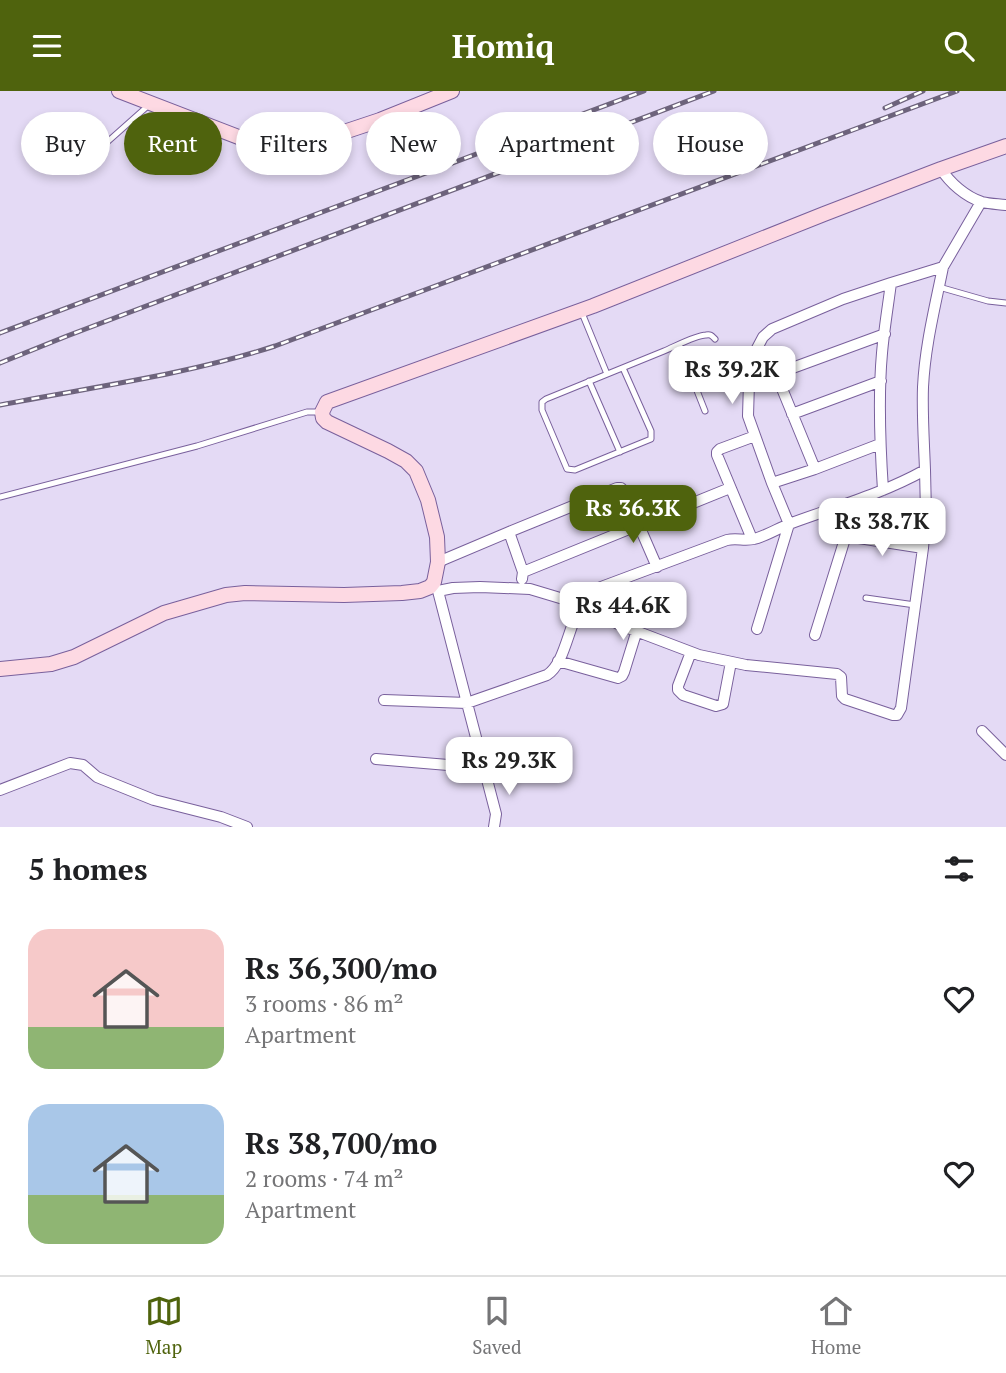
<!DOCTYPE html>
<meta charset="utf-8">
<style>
body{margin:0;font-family:"PT Serif",serif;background:#f2f2f2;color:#202124;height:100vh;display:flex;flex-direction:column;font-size:26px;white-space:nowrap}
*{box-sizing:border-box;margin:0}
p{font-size:23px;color:#757577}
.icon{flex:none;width:38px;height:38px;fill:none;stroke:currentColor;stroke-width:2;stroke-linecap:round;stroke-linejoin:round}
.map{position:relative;height:736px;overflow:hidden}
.details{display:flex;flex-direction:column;background:#fff;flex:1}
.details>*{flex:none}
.top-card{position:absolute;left:21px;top:21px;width:964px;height:63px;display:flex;gap:14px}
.price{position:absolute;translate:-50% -60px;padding:0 16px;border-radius:14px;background:#fff;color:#222;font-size:23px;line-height:46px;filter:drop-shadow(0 2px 4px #0008)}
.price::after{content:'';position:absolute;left:50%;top:42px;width:21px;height:16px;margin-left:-10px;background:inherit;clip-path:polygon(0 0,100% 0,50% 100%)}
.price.selected{background:#4f630d;color:#fff}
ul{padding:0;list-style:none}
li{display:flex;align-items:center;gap:21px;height:175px;padding:0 28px}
li span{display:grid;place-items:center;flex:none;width:196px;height:140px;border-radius:21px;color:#555}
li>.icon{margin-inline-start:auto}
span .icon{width:84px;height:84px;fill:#fffc;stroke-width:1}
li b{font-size:30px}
h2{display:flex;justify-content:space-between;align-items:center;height:84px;padding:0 28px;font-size:30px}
.tag{padding:0 24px;border-radius:32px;background:#fff;box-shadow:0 4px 10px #0003;font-size:24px;line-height:63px}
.tag.selected{background:#4f630d;color:#fff}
header{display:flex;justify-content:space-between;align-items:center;height:91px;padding:0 28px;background:#4f630d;color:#fff;font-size:32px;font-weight:600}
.tabs{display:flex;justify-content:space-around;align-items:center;height:98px;border-top:2px solid #e0e0e0;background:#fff;font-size:19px;color:#757577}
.tabs a{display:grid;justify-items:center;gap:4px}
.tabs .selected{color:#4f630d}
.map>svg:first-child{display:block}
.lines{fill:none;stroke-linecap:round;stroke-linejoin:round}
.lane-casing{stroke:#79609c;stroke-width:7}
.street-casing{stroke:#79609c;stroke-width:12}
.secondary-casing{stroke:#79609c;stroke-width:16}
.lane{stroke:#fff;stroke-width:5}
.street{stroke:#fff;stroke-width:10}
.secondary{stroke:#fdd9e3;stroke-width:14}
.rail-casing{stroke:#6d637c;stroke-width:5}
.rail{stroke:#fff;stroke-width:2.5;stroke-dasharray:8;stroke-linecap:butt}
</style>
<header><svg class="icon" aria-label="menu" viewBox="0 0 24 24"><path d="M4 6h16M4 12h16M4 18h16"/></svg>Homiq<svg class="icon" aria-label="search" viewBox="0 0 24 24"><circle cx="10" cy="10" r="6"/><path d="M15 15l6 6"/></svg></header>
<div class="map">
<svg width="1006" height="736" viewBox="0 0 1006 736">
<rect width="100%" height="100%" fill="#e4daf5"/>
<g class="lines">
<defs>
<path id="lane" d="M87,69L150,13
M939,196L988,210L1006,212
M582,222L607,283
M679,254L705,320
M623,277L651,340V348L575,379L567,378L542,319V311L546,308C585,292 625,276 664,260C674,256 696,244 706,244C711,243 712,245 715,248
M589,290L620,361
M0,406L197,355L307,321H321
M866,507L915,514"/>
<path id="street" d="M941,78C950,92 966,106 982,111C990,113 998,113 1006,114
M943,176L981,111
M776,283L815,378
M749,291L776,283L885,243
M792,323L881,290
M772,392L815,378L880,353
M509,441L523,481L522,488
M846,445L923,457
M752,448L717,364V361L720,358L755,345
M438,471L509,441L617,397H621L624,400L657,476
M523,481L730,397
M434,496L438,500L453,497L480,496L530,498L580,513L620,534L699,564L746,574L837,583L841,586L842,605L845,608L893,624H897L901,617L923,457L926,422L925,379
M438,500L467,612L547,584C569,570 568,520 593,499L727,449C736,447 745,450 754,448C766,445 777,438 789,433C835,416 882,403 925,379C924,351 922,323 923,296C925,255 935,216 943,176L891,192C888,215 884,239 882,262C878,307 880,354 883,399
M757,538L789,433L772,392L748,325L749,291L754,263L763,246L772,238L843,208L891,192
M815,544L857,409
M691,561L678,595V599L683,604L716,615L723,613L731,571
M558,570L618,587L622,585L624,581L637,539
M982,640L1006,664
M376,668L484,677L467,612L384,609
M484,677L496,723L494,736
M0,699L70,672L83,674L97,686L154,709L221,726L247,736"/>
<path id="secondary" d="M119,0L254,52L287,58L305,54L380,29L452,0
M0,578L51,573L74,566L164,522L226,504L245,502L344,504L402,502L420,500L430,496L434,491L438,471L437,446L428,409L416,380L406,370L388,360L327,331L323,327L322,321L327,311L593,215L824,123L941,78L1006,55"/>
</defs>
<!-- lane casing -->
<use href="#lane" class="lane-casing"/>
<!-- street casing -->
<use href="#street" class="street-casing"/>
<!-- secondary casing -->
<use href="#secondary" class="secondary-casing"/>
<!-- lane -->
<use href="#lane" class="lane"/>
<!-- street -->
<use href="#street" class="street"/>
<!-- secondary -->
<use href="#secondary" class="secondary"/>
<defs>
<path id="rail" d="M885,17L923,0
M0,242L644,0
M0,272L67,245L714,0
M0,314C92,296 186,284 275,255L957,0"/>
</defs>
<!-- rail casing -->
<use href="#rail" class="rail-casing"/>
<!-- rail -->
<use href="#rail" class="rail"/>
</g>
</svg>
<b class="price" style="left:732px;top:315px">Rs 39.2K</b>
<b class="price selected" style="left:633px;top:454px">Rs 36.3K</b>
<b class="price" style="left:882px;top:467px">Rs 38.7K</b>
<b class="price" style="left:623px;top:551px">Rs 44.6K</b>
<b class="price" style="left:509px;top:706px">Rs 29.3K</b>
<div class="top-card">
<a class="tag">Buy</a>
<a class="tag selected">Rent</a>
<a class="tag">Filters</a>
<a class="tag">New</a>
<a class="tag">Apartment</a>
<a class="tag">House</a>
</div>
</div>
<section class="details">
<h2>5 homes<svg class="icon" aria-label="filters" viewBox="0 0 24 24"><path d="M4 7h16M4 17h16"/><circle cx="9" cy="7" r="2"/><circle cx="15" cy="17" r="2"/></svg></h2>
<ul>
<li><span style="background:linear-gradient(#f6c9c9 70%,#8fb573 0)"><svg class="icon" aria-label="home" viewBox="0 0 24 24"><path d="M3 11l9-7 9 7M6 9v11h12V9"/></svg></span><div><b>Rs 36,300/mo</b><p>3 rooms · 86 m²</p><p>Apartment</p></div><svg class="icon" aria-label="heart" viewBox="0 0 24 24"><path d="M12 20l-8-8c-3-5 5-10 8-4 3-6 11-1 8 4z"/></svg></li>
<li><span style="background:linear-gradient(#a9c7e8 65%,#8fb573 0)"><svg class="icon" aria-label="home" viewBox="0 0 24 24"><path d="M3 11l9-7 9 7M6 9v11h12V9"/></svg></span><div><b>Rs 38,700/mo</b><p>2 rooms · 74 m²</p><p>Apartment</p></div><svg class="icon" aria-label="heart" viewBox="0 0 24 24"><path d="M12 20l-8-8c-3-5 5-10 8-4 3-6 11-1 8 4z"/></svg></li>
</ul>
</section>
<nav class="tabs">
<a class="selected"><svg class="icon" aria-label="map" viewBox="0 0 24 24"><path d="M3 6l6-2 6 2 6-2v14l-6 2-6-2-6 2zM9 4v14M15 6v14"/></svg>Map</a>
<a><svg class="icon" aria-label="saved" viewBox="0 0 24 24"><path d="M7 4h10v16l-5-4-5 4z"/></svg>Saved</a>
<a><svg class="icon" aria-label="home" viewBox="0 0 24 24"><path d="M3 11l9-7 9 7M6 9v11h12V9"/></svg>Home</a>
</nav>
